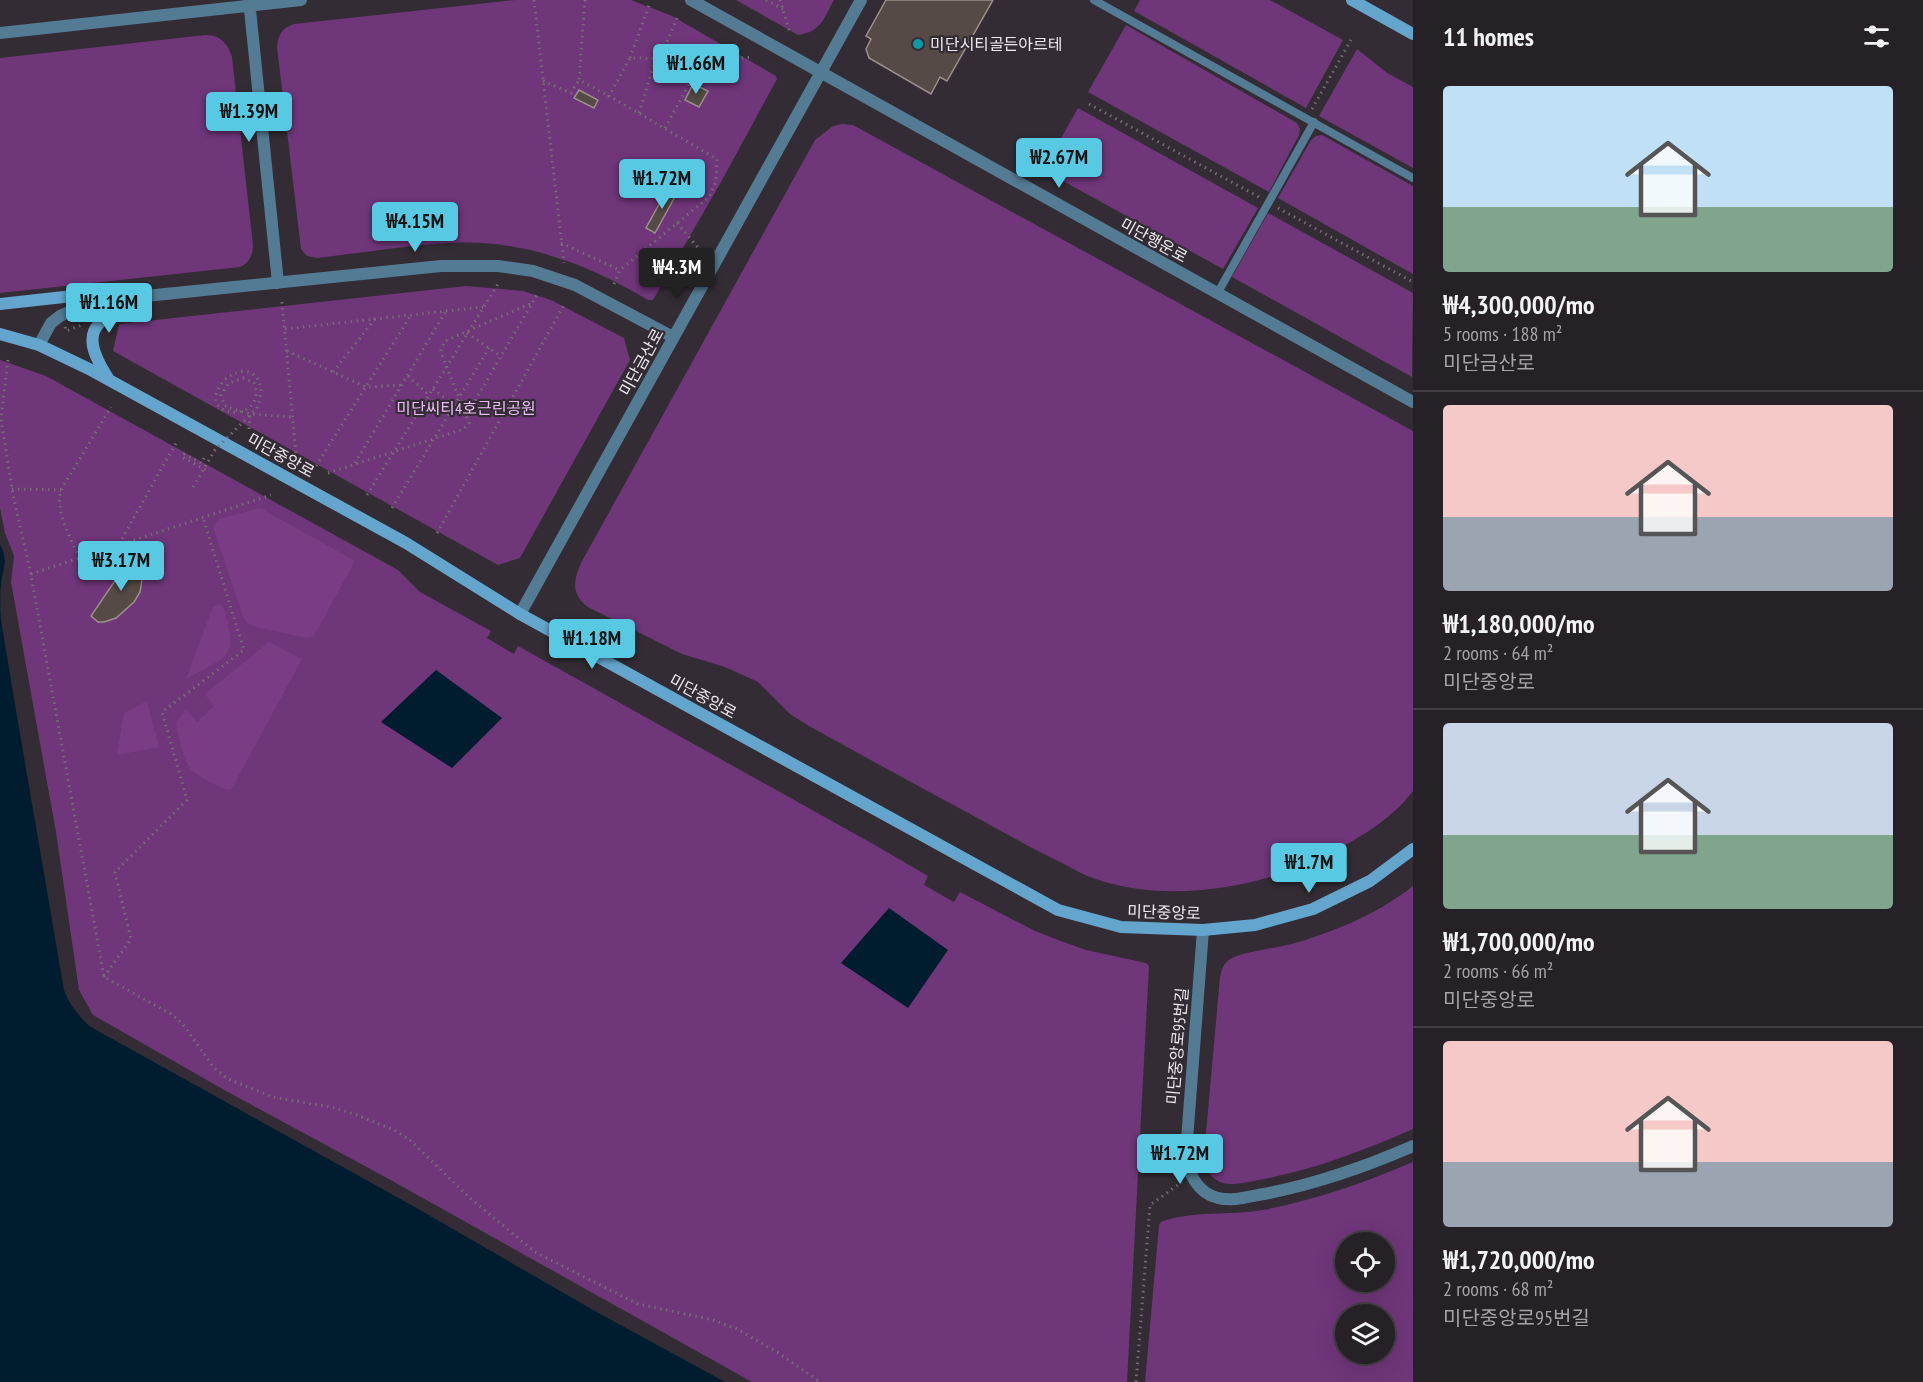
<!DOCTYPE html>
<meta charset="utf-8">
<style>
body{margin:0;font-family:"PT Sans Narrow","Noto Sans KR",sans-serif;background:#2e292f;color:#f1f3f6;height:100vh;display:flex;flex-direction:column;font-size:22px;white-space:nowrap}
*{box-sizing:border-box;margin:0}
p{font-size:20px;color:#a4a3a7}
.icon{flex:none;width:33px;height:33px;fill:none;stroke:currentColor;stroke-width:2;stroke-linecap:round;stroke-linejoin:round}
.map{position:relative;flex:1;overflow:hidden}
.side{display:flex;flex-direction:column;background:#262127;width:510px}
.side>*{flex:none}
.tools{position:absolute;left:1335px;top:1232px;display:grid;gap:12px}
.tools a{display:grid;place-items:center;width:60px;height:60px;border-radius:50%;background:#262127;box-shadow:0 6px 24px #0002,0 0 0 2px #423e44;font-size:30px}
.price{position:absolute;translate:-50% -51px;padding:0 14px;border-radius:6px;background:#57c9e3;color:#111;font-size:20px;line-height:39px;filter:drop-shadow(0 2px 3px #0008)}
.price::after{content:'';position:absolute;left:50%;top:36px;width:18px;height:14px;margin-left:-9px;background:inherit;clip-path:polygon(0 0,100% 0,50% 100%)}
.price.selected{background:#222;color:#fff}
ul{padding:0;list-style:none}
li{display:grid;align-content:center;gap:12px;height:318px;padding:0 30px}
li+li{border-top:2px solid #423e44}
li span{display:grid;place-items:center;height:186px;border-radius:6px;color:#555}
li>.icon{margin-inline-start:auto}
span .icon{width:108px;height:108px;fill:#fffc;stroke-width:1}
li b{font-size:26px}
h2{display:flex;justify-content:space-between;align-items:center;height:72px;padding:0 30px;font-size:26px}
main{display:flex;flex:1;min-height:0}
.map>svg:first-child{display:block}
.green{fill:#6f3679;fill-rule:evenodd}
.forest{fill:#7a3d85}
.water{fill:#001d2f}
.building{fill:#554a45;stroke:#9c908a;stroke-width:1.5}
.lines{fill:none;stroke-linecap:round;stroke-linejoin:round}
.path{stroke:#746e74;stroke-width:3;stroke-dasharray:1.5 4.5;stroke-linecap:butt}
.lane{stroke:#537b93;stroke-width:8}
.street{stroke:#537b93;stroke-width:12}
.secondary{stroke:#63a5cc;stroke-width:12}
.path-bridge{stroke:#746e74;stroke-width:3;stroke-dasharray:1.5 4.5;stroke-linecap:butt}
.culture-dot{fill:#0f9aa8;stroke:#332c34;stroke-width:2}
.labels{text-anchor:middle;stroke-width:4.5;stroke-linejoin:round;paint-order:stroke}
.poi-label{font-size:16px;fill:#ede8ed;stroke:#332c34;text-anchor:start}
.street-label{font-size:16px;fill:#ede8ed;stroke:#332c34}
.park-label{font-size:16px;fill:#ecbaf5;stroke:#332c34}
</style>
<main>
<div class="map">
<svg width="1413" height="1382" viewBox="0 0 1413 1382">
<rect width="100%" height="100%" fill="#332c34"/>
<!-- green -->
<path class="green" d="M515,0H631L672,16L776,76L777,79L721,182L653,300H648C590,265 522,239 453,243C408,245 362,253 317,258L307,256L301,249L277,47C278,35 282,28 294,24Z
M736,0H834C824,18 821,32 798,35Z
M1140,0H1270L1343,40L1306,108L1134,11Z
M1126,25L1297,123L1300,129L1299,135L1269,192L1088,92Z
M205,35C220,35 228,43 232,57L253,245C253,255 249,263 240,267L0,293V58Z
M1357,49L1387,73L1413,87V168L1319,116Z
M1078,108L1258,208L1223,269L1043,170Z
M842,124L853,125L864,131L1413,431V791C1389,823 1349,844 1314,861C1249,890 1161,903 1093,878C1083,875 1074,869 1064,864C1033,849 1003,832 972,815C918,786 863,756 809,726L790,714L758,682L725,667L682,654L588,607C571,594 573,581 581,563L815,140L833,126Z
M1322,135L1413,186V274L1278,198L1311,140L1316,136Z
M1268,213L1413,293L1412,377L1232,277Z
M466,286L523,291L551,300L624,338L630,360L520,558L498,565L113,351L119,324Z
M0,360L46,376L398,570L420,592L491,631L487,638L514,654L518,646L873,844L928,876L924,885L954,902L960,892L1035,931L1058,940L1086,950L1146,963L1149,966L1127,1382H752L387,1178L226,1091L93,1015L79,990L56,832L11,582L14,556L5,533L0,508Z
M1413,886V1129C1365,1150 1316,1169 1264,1179C1251,1181 1236,1186 1223,1183C1210,1179 1204,1168 1204,1155L1220,977C1222,968 1224,962 1232,958C1244,952 1276,948 1291,944C1335,932 1377,914 1413,886Z
M1413,1162V1382H1145L1159,1225L1161,1222C1193,1210 1229,1216 1263,1210C1315,1200 1364,1183 1413,1162ZM1346,1242H1384V1281H1346ZM1346,1314H1384V1353H1346Z"/>
<!-- forest -->
<path class="forest" d="M260,508L355,561L314,636L307,638L256,627L249,624L244,619L213,527L219,519Z
M220,604L223,606C239,658 230,655 186,679L213,607Z
M269,642L302,659L231,790C224,791 195,775 190,768C184,761 177,732 176,722L186,710L197,722L214,706L205,694Z
M147,701L159,747L117,755L124,713Z"/>
<!-- water -->
<path class="water" d="M0,544C9,564 3,565 1,584C0,595 0,609 1,620C21,743 43,866 64,990C69,1004 78,1015 89,1026L413,1206L593,1310L725,1382H0Z
M436,670L502,718L452,768L381,722Z
M889,908L948,950L908,1008L841,963Z"/>
<!-- building -->
<path class="building" d="M886,0H993L947,81L940,77L931,94L869,58L866,49L871,39L866,36Z
M693,84L708,91L699,107L685,100Z
M579,90L598,100L594,108L574,98Z
M668,188L677,193L655,233L646,228Z
M133,554L141,559L144,567L140,592L134,602L116,618L104,622H98L91,616Z"/>
<g class="lines">
<!-- path -->
<path class="path" d="M534,0L564,263
M585,0L579,80L609,96
M766,0L783,9
M780,0L790,33
M630,58L650,3
M660,58L678,16
M543,81L571,93L579,80
M1089,104L1259,197
M1312,109L1351,40
M639,113L656,58
M665,128L703,59
M1278,208L1413,282
M677,223L700,250
M561,243L620,270
M614,284L620,270L709,197L716,182L717,159L609,96L630,58L729,59L753,57
M282,302L296,455
M65,327L66,331L82,325
M285,329L483,307
M467,333L502,357
M287,351L366,387L402,385
M8,360L1,419L4,437L13,495L30,570L104,977L171,1014L182,1023L214,1068L228,1079L273,1097L335,1108L357,1115L394,1130L410,1140L471,1199L535,1252L638,1304L713,1320L737,1329L777,1352L820,1382
M333,372L375,319
M408,376L429,395
M433,389L454,405
M230,408L250,414L292,417
M466,416L538,293
M249,429L250,414
M204,458L201,463L184,454L182,457L206,470
M355,463L446,311
M316,466L411,315
M328,473L464,429L469,423L442,355L441,350L445,341L532,303
M12,489L61,490
M367,495L498,284
M392,508L489,348
M437,533L565,303
M119,544L176,443
M79,558C71,538 55,512 61,490L111,407
M31,574L271,495
M104,977L131,939L115,872L187,800L162,712L244,650L203,518
M1136,1382L1150,1205L1182,1182"/>
<!-- lane -->
<path class="lane" d="M1094,0L1413,178
M1217,294L1314,122"/>
<!-- street -->
<path class="street" d="M249,0L278,283
M691,0L1413,402
M0,33L301,0
M39,345L51,323L60,316L84,305L136,297L441,266H498L533,271L575,285L673,337
M520,614L861,0
M1203,930L1186,1153C1188,1173 1197,1193 1218,1198C1233,1202 1250,1196 1264,1194C1316,1184 1365,1167 1413,1146"/>
<!-- secondary -->
<path class="secondary" d="M1352,0L1413,34
M0,304L91,294L136,297
M0,334L39,345L89,369L406,543L520,614L1058,910L1121,927L1203,930L1255,925L1313,909L1370,881L1413,849
M108,378C77,330 95,323 136,297"/>
<!-- path-bridge -->
<path class="path-bridge" d="M193,487L215,450L256,409C270,385 253,360 228,377C223,381 219,386 217,392C207,421 268,419 254,383L244,378L229,383L221,395L224,405L230,408"/>
</g>
<!-- markers -->
<circle class="culture-dot" cx="918" cy="44" r="6"/>
<g class="labels">
<!-- poi labels -->
<g class="poi-label">
<text x="930" y="50">미단시티골든아르테</text>
</g>
<!-- street labels -->
<g class="street-label">
<text transform="translate(1154 240) rotate(29)" y="6">미단행운로</text>
<text transform="translate(641 362) rotate(-61)" y="6">미단금산로</text>
<text transform="translate(281 455) rotate(29)" y="6">미단중앙로</text>
<text transform="translate(703 696) rotate(29)" y="6">미단중앙로</text>
<text transform="translate(1164 912) rotate(2)" y="6">미단중앙로</text>
<text transform="translate(1177 1046) rotate(-85)" y="6">미단중앙로95번길</text>
</g>
<!-- park labels -->
<g class="park-label">
<text x="466" y="414">미단씨티4호근린공원</text>
</g>
</g>
</svg>
<div class="tools">
<a><svg class="icon" aria-label="locate" viewBox="0 0 24 24"><circle cx="12" cy="12" r="6"/><path d="M12 2v4M12 18v4M2 12h4M18 12h4"/></svg></a>
<a><svg class="icon" aria-label="layers" viewBox="0 0 24 24"><path d="M12 4l9 5-9 5-9-5zM3 14l9 5 9-5"/></svg></a>
</div>
<b class="price" style="left:696px;top:95px">₩1.66M</b>
<b class="price" style="left:249px;top:143px">₩1.39M</b>
<b class="price" style="left:1059px;top:189px">₩2.67M</b>
<b class="price" style="left:662px;top:210px">₩1.72M</b>
<b class="price" style="left:415px;top:253px">₩4.15M</b>
<b class="price selected" style="left:677px;top:299px">₩4.3M</b>
<b class="price" style="left:109px;top:334px">₩1.16M</b>
<b class="price" style="left:121px;top:592px">₩3.17M</b>
<b class="price" style="left:592px;top:670px">₩1.18M</b>
<b class="price" style="left:1309px;top:894px">₩1.7M</b>
<b class="price" style="left:1180px;top:1185px">₩1.72M</b>
</div>
<section class="side">
<h2>11 homes<svg class="icon" aria-label="filters" viewBox="0 0 24 24"><path d="M4 7h16M4 17h16"/><circle cx="9" cy="7" r="2"/><circle cx="15" cy="17" r="2"/></svg></h2>
<ul>
<li><span style="background:linear-gradient(#bfe0f5 65%,#7fa58c 0)"><svg class="icon" aria-label="home" viewBox="0 0 24 24"><path d="M3 11l9-7 9 7M6 9v11h12V9"/></svg></span><div><b>₩4,300,000/mo</b><p>5 rooms · 188 m²</p><p>미단금산로</p></div></li>
<li><span style="background:linear-gradient(#f6c9c9 60%,#9aa5b1 0)"><svg class="icon" aria-label="home" viewBox="0 0 24 24"><path d="M3 11l9-7 9 7M6 9v11h12V9"/></svg></span><div><b>₩1,180,000/mo</b><p>2 rooms · 64 m²</p><p>미단중앙로</p></div></li>
<li><span style="background:linear-gradient(#c9d6e8 60%,#7fa58c 0)"><svg class="icon" aria-label="home" viewBox="0 0 24 24"><path d="M3 11l9-7 9 7M6 9v11h12V9"/></svg></span><div><b>₩1,700,000/mo</b><p>2 rooms · 66 m²</p><p>미단중앙로</p></div></li>
<li><span style="background:linear-gradient(#f6c9c9 65%,#9aa5b1 0)"><svg class="icon" aria-label="home" viewBox="0 0 24 24"><path d="M3 11l9-7 9 7M6 9v11h12V9"/></svg></span><div><b>₩1,720,000/mo</b><p>2 rooms · 68 m²</p><p>미단중앙로95번길</p></div></li>
</ul>
</section>
</main>
